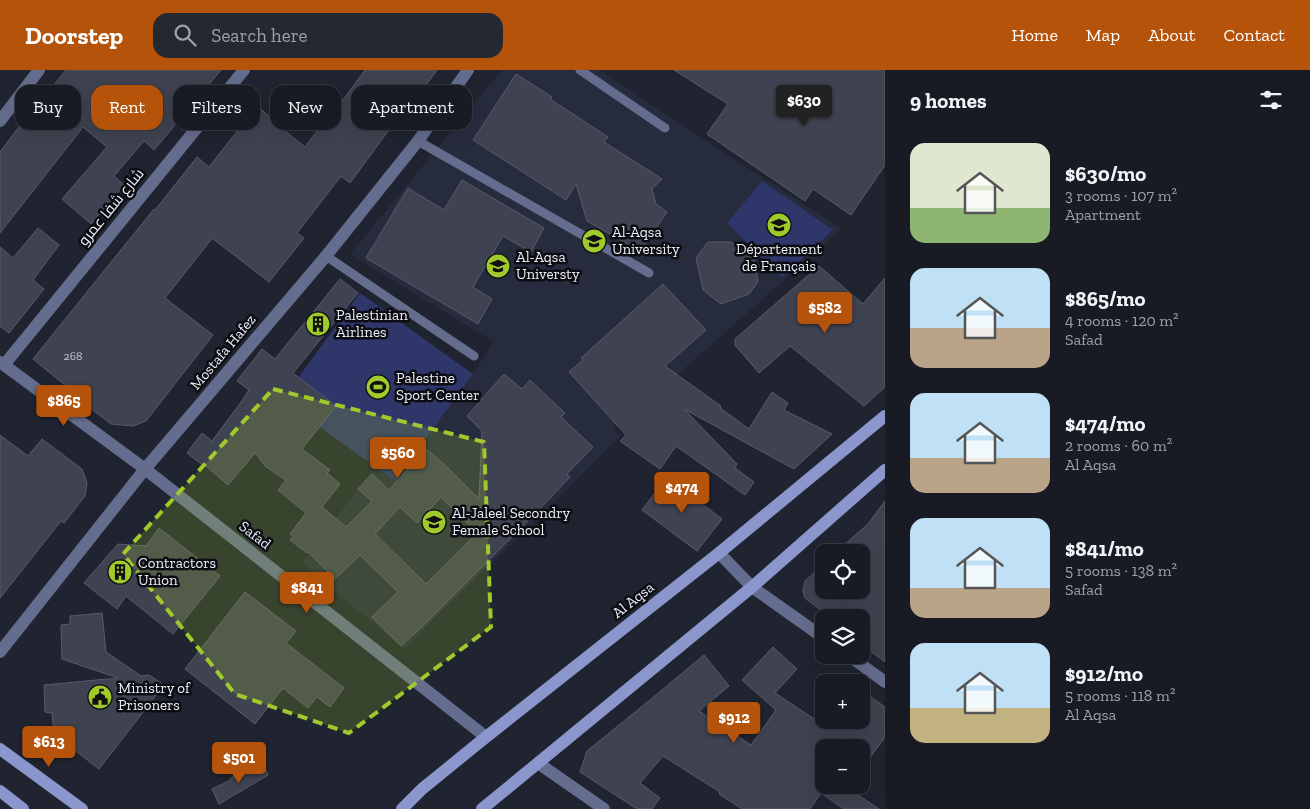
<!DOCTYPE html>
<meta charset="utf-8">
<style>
body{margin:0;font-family:"Zilla Slab",Cairo,serif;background:#252831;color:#f1f3f6;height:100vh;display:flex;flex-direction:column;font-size:19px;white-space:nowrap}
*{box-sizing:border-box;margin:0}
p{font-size:16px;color:#9fa1a6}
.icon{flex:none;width:28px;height:28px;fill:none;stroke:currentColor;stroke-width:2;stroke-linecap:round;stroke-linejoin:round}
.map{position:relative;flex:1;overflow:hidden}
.sheet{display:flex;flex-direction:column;background:#181b24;width:425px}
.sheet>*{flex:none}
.hud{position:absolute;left:15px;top:15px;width:475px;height:45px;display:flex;gap:10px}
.buttons{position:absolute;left:815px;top:474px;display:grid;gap:10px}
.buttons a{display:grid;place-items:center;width:55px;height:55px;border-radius:10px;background:#181b24;box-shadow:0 5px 20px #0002,0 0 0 1px #363941;font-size:25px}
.price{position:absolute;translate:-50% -42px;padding:0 11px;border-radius:5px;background:#b45309;color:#fff;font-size:16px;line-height:32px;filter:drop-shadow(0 1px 2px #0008)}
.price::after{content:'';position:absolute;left:50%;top:30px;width:15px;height:11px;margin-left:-8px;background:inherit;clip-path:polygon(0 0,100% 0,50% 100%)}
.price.on{background:#222;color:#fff}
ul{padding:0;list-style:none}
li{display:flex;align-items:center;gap:15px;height:125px;padding:0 25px}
li span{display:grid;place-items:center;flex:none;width:140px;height:100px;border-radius:15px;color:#555}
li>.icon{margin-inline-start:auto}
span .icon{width:60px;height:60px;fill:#fffc;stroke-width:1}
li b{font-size:21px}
h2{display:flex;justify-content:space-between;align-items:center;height:60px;padding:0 25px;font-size:21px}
.chip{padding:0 18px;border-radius:15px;background:#181b24;box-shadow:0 5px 20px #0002,0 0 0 1px #363941;font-size:18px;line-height:45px}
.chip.on{background:#b45309;color:#fff}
header{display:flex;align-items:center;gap:30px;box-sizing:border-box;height:70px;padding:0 25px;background:#b45309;color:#fff}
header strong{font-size:24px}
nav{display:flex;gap:28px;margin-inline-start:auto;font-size:18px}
.search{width:350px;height:45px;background:#252831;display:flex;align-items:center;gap:12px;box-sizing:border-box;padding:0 18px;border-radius:15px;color:#9fa1a6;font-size:19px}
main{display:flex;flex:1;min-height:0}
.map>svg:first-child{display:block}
.built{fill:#272b3e}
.green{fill:#2e366a}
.building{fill:#3f4250;stroke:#585b6b;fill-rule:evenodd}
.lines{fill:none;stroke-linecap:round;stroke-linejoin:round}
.service{stroke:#656d8e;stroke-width:9}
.minor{stroke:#656d8e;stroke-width:12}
.secondary{stroke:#8a96cc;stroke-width:12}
.marked{fill:#a0c92c;fill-opacity:0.2;stroke:#a0c92c;stroke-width:4;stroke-dasharray:10 6;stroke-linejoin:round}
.labels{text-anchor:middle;stroke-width:5;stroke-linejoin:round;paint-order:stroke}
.number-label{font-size:12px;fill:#c2c4cf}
.street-label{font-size:15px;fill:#eef0f9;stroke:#0c0d13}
.poi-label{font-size:15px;fill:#eef0f9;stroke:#0c0d13;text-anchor:start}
</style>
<header>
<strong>Doorstep</strong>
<div class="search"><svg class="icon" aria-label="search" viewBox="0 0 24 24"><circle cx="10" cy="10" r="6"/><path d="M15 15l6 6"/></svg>Search here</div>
<nav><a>Home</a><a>Map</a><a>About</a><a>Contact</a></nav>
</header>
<main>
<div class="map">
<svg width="885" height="739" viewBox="0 0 885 739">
<rect width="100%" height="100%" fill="#202430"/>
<!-- built -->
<path class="built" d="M502,0H599L841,159L657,323L613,359L621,366L404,579L302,493L375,397L395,411L473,304L494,272L350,184Z"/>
<!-- green -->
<path class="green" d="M762,111L833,160L782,207L727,153Z
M360,223L473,304L395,411L282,330Z"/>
<!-- building -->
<path class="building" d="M66,0H221L154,80L144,71L114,106L124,115L91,154L62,129L107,77L83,57L0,163V82L22,53L14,46L28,29L37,36Z
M365,0H437L397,55L394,53L350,113L341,106L297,163L304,168L269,212L212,168L210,171L165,228L213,265L146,351L133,356L111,354L85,334L87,333L33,289L154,139L155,140L197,87L209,97L257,36L270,47L269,48L305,77L341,29L343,30Z
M674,0H885V95L851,145L813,119L805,131L707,64L728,34Z
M516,4L552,27L550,29L608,67L604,72L662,109L652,119L656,134L667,142L644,176L641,174L636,179L587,151L576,114L566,130L473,70Z
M462,110L544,158L531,182L503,166L473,217L492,229L478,254L366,188L408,118L444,140Z
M38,158L59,175L33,210L44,219L9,263L0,256V177L13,188Z
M708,172H731L754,189L758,212L749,224L721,234L703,220L696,188Z
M819,196L863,234L885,208V317L864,336L790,276L759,303L735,275V269Z
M340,209L358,223L293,303L336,336L302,379L330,400L327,403L340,414L322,437L346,457L372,431L358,419L372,404L389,420L426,379L444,394L479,429L482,361L467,346L504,304L522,319L530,310L565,343L561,347L593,377L567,404L570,407L532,447L427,552L401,576L372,547L398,522L360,485L335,509L308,482L307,483L290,470L293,466L290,464L306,443L278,420L286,410L266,397L255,383L228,415L206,396L205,397L187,383L202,363L212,371L239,335L249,320L237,311L262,279L275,289ZM441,427L477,463L426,514L375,464L400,437L417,453Z
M663,214L706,260L665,296L721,336L720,338L749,359L772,322L788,333L784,340L832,364L794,399L684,339L737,394L735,398L754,412L745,425L676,376L660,399L620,371L626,365L569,302L583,290L581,288Z
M0,365L28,386L42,369L82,399L87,413L85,426L64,453L61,451L0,528Z
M667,407L722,449L697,481L642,440Z
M885,431V592L861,574V548H831L805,528L803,520L805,511L824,494V520H861V482H836L868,454Z
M159,458L220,506L173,564L126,526L117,539L84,513L118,474L146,476Z
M245,522L296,561L286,573L344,618L330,637L317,627L308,638L283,618L255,654L185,599Z
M102,543L106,582L141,606L149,605L164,615L99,699L54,664L52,643L45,642L44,615L118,608L62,589L61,555L70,554V546Z
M773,577L797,599L775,623L828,658L835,650H861V620L885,637V667L861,700V678H824V715H843L879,739H844L821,723L810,739H742L719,724L720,722L663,686L640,713L660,728L652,739H637L580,702L587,681L650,630L704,585L729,616L699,641L751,675L776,640L742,610Z
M264,696L268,705L219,734L212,719L229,711L239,699L245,704Z"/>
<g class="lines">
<!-- service -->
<path class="service" d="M580,0L665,58
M418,71L649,203
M326,186L474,286"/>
<!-- minor -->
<path class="minor" d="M0,51L39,0
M0,292L145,399L486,667
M4,295L244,0
M719,483L752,517L824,568
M0,582L145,399L326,186L418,71L468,0
M848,585L885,612
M538,693L604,739"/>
<!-- secondary -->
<path class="secondary" d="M0,679L82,739
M0,721L23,739
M402,739L422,719L486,667L719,483L885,346
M482,739L752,517L885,400"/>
</g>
<!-- marked area -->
<path class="marked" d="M273,319L484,372L491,557L349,663L235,624L123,484Z"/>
<!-- icons -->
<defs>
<symbol id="university-disc" viewBox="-11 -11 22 22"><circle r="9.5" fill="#a0c92c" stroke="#0c0d13"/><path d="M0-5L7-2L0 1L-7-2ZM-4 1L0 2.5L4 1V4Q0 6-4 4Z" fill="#111"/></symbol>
<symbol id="building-disc" viewBox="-11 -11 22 22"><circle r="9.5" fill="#a0c92c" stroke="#0c0d13"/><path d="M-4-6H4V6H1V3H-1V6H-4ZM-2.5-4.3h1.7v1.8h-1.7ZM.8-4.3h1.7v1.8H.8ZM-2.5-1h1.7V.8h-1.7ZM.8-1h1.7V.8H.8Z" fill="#111"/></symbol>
<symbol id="stadium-disc" viewBox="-11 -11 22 22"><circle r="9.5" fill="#a0c92c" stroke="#0c0d13"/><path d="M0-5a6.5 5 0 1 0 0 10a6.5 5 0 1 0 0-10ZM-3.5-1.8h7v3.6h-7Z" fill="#111"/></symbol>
<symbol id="school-disc" viewBox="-11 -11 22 22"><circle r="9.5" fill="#a0c92c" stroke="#0c0d13"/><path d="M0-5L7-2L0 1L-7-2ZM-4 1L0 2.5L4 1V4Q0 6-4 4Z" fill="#111"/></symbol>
<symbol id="civic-disc" viewBox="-11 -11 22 22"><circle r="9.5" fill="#a0c92c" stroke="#0c0d13"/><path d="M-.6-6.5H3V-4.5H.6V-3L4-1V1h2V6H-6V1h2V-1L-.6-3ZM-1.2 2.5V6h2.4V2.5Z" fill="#111"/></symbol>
</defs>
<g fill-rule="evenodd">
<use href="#university-disc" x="765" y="141" width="28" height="28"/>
<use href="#university-disc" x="580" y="157" width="28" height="28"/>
<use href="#university-disc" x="484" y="182" width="28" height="28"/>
<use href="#building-disc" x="304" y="240" width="28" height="28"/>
<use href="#stadium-disc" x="364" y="303" width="28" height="28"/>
<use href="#school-disc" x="420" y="438" width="28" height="28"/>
<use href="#building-disc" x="106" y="488" width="28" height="28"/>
<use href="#civic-disc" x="86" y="613" width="28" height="28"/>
</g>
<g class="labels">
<!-- number labels -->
<g class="number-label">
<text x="73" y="290">268</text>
</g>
<!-- street labels -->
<g class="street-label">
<text transform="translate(111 137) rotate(-51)" y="5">شارع شفا عمرو</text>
<text transform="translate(223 282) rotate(-50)" y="5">Mostafa Hafez</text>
<text transform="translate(255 465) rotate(38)" y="5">Safad</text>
<text transform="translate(633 530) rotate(-38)" y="5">Al Aqsa</text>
</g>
<!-- poi labels -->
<g class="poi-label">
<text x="612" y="167">Al-Aqsa<tspan x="612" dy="17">University</tspan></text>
<text x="779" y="184" text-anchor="middle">Département<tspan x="779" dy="17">de Français</tspan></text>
<text x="516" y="192">Al-Aqsa<tspan x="516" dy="17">Universty</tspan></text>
<text x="336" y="250">Palestinian<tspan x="336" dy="17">Airlines</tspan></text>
<text x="396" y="313">Palestine<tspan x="396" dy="17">Sport Center</tspan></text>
<text x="452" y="448">Al-Jaleel Secondry<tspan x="452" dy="17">Female School</tspan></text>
<text x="138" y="498">Contractors<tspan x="138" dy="17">Union</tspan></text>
<text x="118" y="623">Ministry of<tspan x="118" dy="17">Prisoners</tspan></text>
</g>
</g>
</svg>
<div class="buttons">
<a><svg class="icon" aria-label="locate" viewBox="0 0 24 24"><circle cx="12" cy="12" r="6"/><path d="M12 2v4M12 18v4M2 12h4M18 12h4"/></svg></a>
<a><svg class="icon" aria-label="layers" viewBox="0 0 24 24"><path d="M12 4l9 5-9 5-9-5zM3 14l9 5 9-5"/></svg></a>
<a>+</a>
<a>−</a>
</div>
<b class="price on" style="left:804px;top:57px">$630</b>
<b class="price" style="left:825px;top:264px">$582</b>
<b class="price" style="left:64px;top:357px">$865</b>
<b class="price" style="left:398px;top:409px">$560</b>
<b class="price" style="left:682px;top:444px">$474</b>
<b class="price" style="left:307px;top:544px">$841</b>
<b class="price" style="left:734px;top:674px">$912</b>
<b class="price" style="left:49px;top:698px">$613</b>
<b class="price" style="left:239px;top:714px">$501</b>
<div class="hud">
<a class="chip">Buy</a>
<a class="chip on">Rent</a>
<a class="chip">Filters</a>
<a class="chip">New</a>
<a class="chip">Apartment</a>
</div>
</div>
<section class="sheet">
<h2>9 homes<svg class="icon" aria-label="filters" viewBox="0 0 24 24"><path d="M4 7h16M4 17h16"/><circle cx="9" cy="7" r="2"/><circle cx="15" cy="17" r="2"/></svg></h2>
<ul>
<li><span style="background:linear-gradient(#dfe7d0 65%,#8fb573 0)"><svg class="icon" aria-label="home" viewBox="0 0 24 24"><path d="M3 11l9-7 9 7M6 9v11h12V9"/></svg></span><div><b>$630/mo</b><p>3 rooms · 107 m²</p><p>Apartment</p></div></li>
<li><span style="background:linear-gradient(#bfe0f5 60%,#b9a48a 0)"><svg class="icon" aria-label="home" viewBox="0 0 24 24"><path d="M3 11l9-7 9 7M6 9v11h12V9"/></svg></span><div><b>$865/mo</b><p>4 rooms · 120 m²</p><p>Safad</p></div></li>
<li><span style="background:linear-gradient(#bfe0f5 65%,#b9a48a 0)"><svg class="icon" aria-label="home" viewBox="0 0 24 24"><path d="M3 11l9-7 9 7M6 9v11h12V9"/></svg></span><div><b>$474/mo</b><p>2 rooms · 60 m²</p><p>Al Aqsa</p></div></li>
<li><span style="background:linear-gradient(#bfe0f5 70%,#b9a48a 0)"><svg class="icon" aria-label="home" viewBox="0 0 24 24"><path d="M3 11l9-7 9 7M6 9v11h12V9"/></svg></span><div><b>$841/mo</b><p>5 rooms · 138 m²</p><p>Safad</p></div></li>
<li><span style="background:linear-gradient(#bfe0f5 65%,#c2b280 0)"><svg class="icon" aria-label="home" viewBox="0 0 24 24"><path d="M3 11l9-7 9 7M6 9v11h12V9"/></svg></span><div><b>$912/mo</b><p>5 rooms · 118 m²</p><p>Al Aqsa</p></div></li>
</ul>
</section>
</main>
